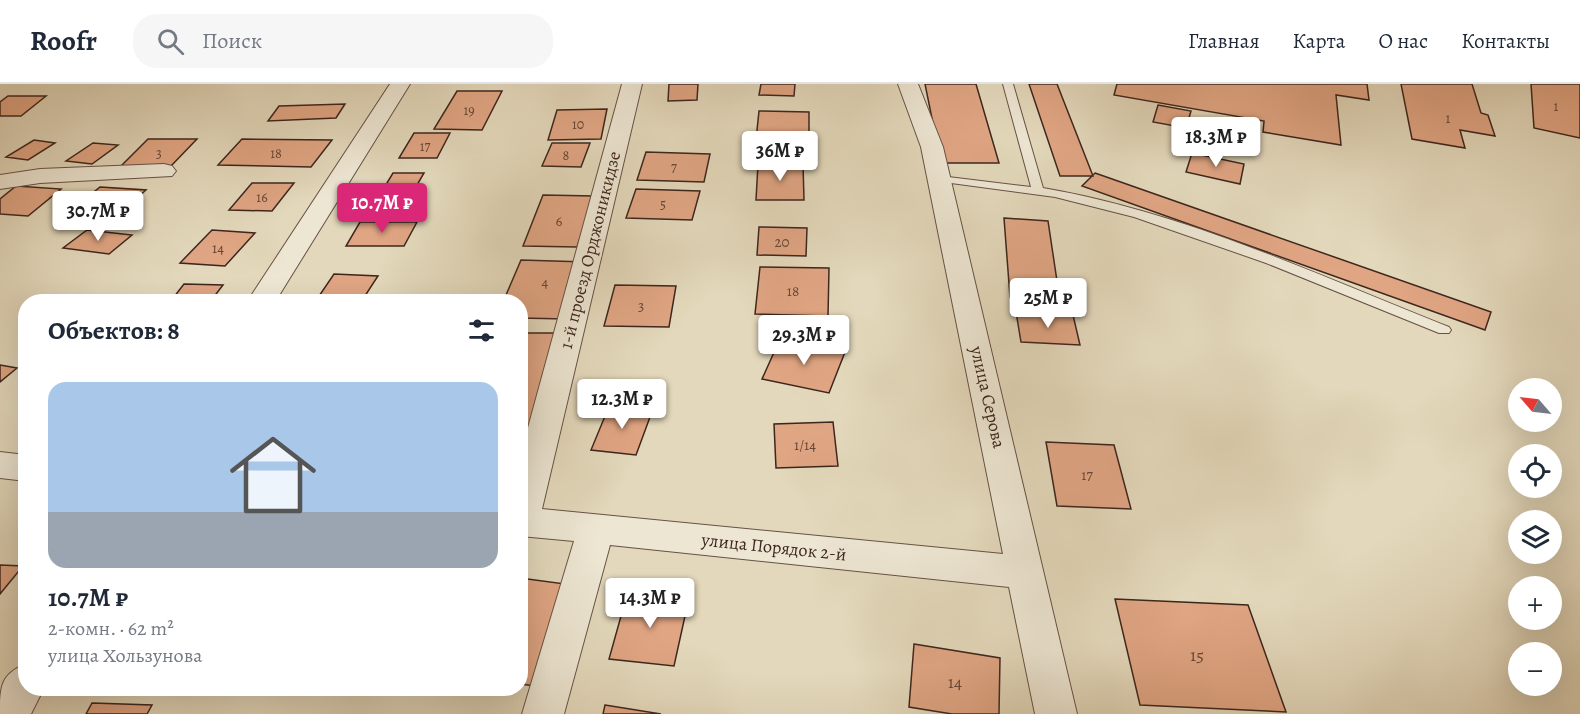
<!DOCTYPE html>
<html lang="ru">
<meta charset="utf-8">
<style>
body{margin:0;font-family:Alegreya,serif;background:#f6f6f7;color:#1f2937;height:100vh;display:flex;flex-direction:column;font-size:22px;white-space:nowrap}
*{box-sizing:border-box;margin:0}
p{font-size:20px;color:#747a83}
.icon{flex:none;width:33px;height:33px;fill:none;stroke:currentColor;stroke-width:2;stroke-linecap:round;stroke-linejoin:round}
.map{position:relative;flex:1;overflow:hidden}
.panel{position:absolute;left:18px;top:210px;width:510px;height:402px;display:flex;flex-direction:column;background:#fff;border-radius:24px;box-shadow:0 6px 24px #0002}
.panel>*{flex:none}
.needle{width:39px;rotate:298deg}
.fabs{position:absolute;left:1508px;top:294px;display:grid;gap:12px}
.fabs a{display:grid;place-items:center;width:54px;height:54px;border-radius:50%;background:#fff;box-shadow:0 6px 24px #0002;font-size:30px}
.price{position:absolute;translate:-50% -51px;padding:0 14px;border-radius:6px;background:#fff;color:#222;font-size:20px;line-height:39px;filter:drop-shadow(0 2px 3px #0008)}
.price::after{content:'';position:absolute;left:50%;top:36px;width:18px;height:14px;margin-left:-9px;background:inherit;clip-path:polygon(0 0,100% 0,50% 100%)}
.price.on{background:#db2777;color:#fff}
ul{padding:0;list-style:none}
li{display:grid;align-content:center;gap:12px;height:318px;padding:0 30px}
li span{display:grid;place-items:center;height:186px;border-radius:18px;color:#555}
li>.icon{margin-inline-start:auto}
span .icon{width:108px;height:108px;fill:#fffc;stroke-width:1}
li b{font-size:26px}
h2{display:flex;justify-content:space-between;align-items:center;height:72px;padding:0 30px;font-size:26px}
header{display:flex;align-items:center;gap:36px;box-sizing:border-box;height:84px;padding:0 30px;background:#fff;border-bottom:2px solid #e0e1e3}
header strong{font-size:28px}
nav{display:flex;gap:33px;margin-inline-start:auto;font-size:21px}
.search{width:420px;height:54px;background:#f6f6f7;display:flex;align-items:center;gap:15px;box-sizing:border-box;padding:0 21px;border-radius:24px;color:#747a83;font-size:22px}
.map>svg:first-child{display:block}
.building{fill:#e0a583;stroke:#3d261e;stroke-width:1.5}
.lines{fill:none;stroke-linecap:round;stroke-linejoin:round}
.service-casing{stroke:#665245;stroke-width:2}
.minor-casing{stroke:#665245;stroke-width:2}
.service{fill:#ede6d3;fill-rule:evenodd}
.minor{fill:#ede6d3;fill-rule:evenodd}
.labels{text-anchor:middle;stroke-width:4.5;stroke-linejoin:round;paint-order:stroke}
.far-number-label{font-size:14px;fill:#664637}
.number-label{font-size:15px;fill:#664637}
.street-label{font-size:18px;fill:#3d261e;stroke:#ede6d3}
.near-number-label{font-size:18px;fill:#664637}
</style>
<header>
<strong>Roofr</strong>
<div class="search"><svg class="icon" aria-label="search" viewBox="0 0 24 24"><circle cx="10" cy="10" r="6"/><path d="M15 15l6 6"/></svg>Поиск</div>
<nav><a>Главная</a><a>Карта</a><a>О нас</a><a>Контакты</a></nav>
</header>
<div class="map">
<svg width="1580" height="630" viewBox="0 0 1580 630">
<rect width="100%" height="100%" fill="#e3d8bb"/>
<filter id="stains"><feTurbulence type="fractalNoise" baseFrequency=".00333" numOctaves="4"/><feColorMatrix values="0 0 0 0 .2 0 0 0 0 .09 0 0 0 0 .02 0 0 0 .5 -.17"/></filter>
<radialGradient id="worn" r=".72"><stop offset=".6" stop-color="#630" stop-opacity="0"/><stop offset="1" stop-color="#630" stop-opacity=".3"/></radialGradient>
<!-- building -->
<path class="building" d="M669,0H698L697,16L668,17Z
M761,0H795L794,12L759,11Z
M925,0H976L999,79H941Z
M1029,0H1057L1093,92H1060Z
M1117,0H1367L1369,16L1336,11L1341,61L1263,48L1264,37L1114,11Z
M1401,0H1472L1481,29L1488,31L1495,52L1460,46L1465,64L1412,55Z
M1531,0H1580V54L1534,44Z
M457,7H502L482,46L434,45Z
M8,12H46L21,32H0V18Z
M345,20L336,34L268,37L279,22Z
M1158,21L1191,27L1186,44L1153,38Z
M607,25L601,55L548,56L557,26Z
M759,27L809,28V65H755Z
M414,49H450L437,74H399Z
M148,55H197L170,83H120Z
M242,55L332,56L311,83L218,81Z
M34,56L55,59L28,76L6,73Z
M93,59L118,61L92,80L66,77Z
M552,59H590L581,83L542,82Z
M646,68L710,70L704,98L637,96Z
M1192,69L1244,80L1240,100L1186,88Z
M758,80H803L804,116H756Z
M393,89H424L402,127H370Z
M1095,89L1491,228L1485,246L1082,102Z
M252,99H294L272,127L229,126Z
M16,102L61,105L28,132L0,130V115Z
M100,103L146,106L116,133L68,129Z
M636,105L700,107L692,136L626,134Z
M543,111L594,112L577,163L523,162Z
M1004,134L1048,137L1060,217L1010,213Z
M360,138H417L404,162H346Z
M759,143L807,144L806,172L757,171Z
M87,146L132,151L109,170L63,164Z
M212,146L255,149L225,182L180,179Z
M521,176L586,178L566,235L520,234V218H503Z
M760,183L829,184L828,232L755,230Z
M334,190L378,192L361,218H315Z
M184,200L223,201L210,218H170Z
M615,201L676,202L669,243L604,242Z
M1016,228L1073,231L1080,261L1021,258Z
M520,249H559L527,353H520Z
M780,255L845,268L829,309L762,295Z
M0,281L17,284L0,298Z
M610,320L653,325L636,371L591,366Z
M833,338L838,382L776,384L774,340Z
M1046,358L1114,361L1131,425L1057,422Z
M0,481L23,482L0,510Z
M520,494L573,501L535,602L520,600Z
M628,507L689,514L674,582L609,575Z
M1115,515L1248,521L1286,628L1140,621Z
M914,560L1000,574L999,630H952L909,623Z
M92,619L152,621L147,630H86Z
M605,621L661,630H603Z"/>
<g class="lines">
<defs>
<path id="service" d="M1003,0H1013L1043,104C1184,128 1317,191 1449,243L1451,246L1449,249H1439L1266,179L1134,133L1055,113L936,97V93L940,92L1031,103Z"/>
<path id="minor" d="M390,0H410L275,218H247Z
M622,0H642L542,425L1003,470L921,63L898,0H918L943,63L1077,630H1035L1009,503L610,461L564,630H522L574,457L520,452V373Z
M164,80L172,82L176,87L172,92L40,99L0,105V91L40,85Z
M0,368L26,371V397L0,394Z
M26,580V604H44L31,630H0C0,604 0,590 26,580Z"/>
</defs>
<!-- service casing -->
<use href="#service" class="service-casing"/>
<!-- minor casing -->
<use href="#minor" class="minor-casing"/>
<!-- service -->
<use href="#service" class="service"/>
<!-- minor -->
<use href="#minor" class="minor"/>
</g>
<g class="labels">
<!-- far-number labels -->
<g class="far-number-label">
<text x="1556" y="27">1</text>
<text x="469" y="31">19</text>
<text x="1448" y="39">1</text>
<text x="578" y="45">10</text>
<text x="425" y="67">17</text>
<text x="159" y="74">3</text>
<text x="276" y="74">18</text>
<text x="566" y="76">8</text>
<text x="674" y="88">7</text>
<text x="262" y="118">16</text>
<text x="663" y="125">5</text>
</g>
<!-- number labels -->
<g class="number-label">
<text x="559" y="142">6</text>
<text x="782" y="163">20</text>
<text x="218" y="169">14</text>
<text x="545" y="203">4</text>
<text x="793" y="212">18</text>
<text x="641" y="227">3</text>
<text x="805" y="366">1/14</text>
<text x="1087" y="396">17</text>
</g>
<!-- street labels -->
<g class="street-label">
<text transform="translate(590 166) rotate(-76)" y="6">1-й проезд Орджоникидзе</text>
<text transform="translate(988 313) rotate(77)" y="6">улица Серова</text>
<text transform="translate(774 463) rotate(6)" y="6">улица Порядок 2-й</text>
</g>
<!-- near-number labels -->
<g class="near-number-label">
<text x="1197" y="577">15</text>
<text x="955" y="604">14</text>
</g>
</g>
<rect width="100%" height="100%" filter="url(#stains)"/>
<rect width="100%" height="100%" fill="url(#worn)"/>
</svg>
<div class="fabs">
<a><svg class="needle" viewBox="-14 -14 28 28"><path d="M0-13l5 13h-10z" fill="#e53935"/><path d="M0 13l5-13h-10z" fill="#747a83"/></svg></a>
<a><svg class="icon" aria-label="locate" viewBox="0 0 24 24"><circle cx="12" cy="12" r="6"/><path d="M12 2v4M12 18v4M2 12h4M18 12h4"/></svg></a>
<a><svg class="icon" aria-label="layers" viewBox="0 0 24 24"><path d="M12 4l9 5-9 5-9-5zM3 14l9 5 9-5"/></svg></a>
<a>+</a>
<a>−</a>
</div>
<b class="price" style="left:1216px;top:84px">18.3M ₽</b>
<b class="price" style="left:780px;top:98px">36M ₽</b>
<b class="price on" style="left:382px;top:150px">10.7M ₽</b>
<b class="price" style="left:98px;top:158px">30.7M ₽</b>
<b class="price" style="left:1048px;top:245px">25M ₽</b>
<b class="price" style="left:804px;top:282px">29.3M ₽</b>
<b class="price" style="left:622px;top:346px">12.3M ₽</b>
<b class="price" style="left:650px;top:545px">14.3M ₽</b>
<section class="panel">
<h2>Объектов: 8<svg class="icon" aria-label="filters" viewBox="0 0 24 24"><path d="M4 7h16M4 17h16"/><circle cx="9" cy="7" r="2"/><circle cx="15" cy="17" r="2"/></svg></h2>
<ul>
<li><span style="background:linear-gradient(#a9c7e8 70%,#9aa5b1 0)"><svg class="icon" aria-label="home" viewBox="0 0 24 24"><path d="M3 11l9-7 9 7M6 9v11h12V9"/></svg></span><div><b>10.7M ₽</b><p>2-комн. · 62 m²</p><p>улица Хользунова</p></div></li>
</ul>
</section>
</div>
